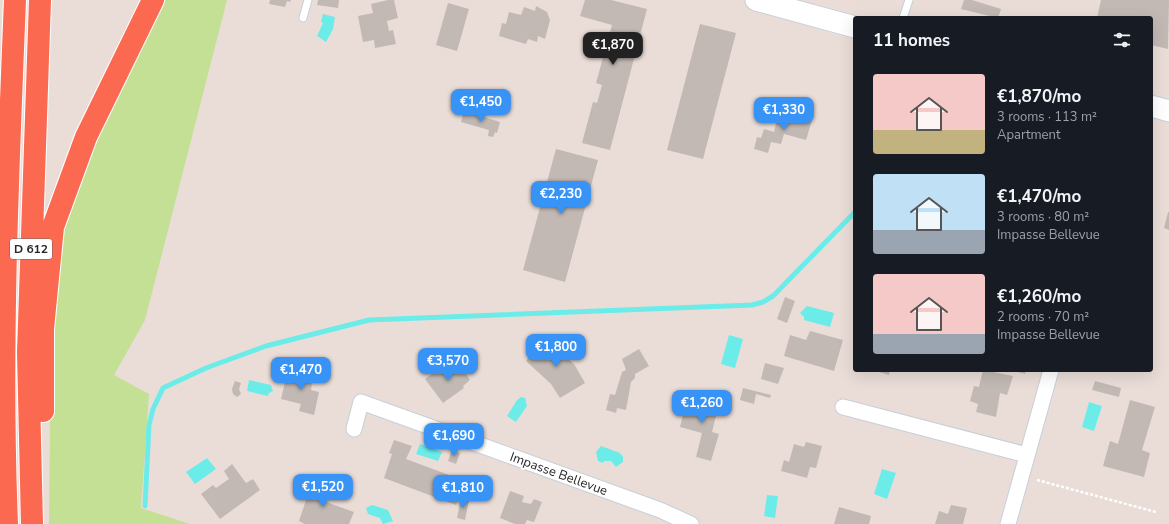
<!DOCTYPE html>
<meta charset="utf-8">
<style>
body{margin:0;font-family:"Nunito Sans",sans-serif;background:#20242c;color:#f1f3f6;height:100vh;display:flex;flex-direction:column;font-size:15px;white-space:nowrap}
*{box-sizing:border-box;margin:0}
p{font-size:13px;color:#9ea1a6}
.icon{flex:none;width:22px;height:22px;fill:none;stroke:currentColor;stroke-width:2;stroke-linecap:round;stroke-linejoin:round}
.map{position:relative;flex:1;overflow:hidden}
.sheet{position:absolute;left:853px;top:16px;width:300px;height:356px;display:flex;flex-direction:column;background:#171b24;border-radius:4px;box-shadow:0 4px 16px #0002}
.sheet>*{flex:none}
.price{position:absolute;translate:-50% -34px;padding:0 9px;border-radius:8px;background:#3893f7;color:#fff;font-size:13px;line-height:26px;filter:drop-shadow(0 1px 2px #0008)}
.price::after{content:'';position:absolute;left:50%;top:24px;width:12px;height:9px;margin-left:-6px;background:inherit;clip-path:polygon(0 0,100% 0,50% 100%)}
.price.current{background:#222;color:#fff}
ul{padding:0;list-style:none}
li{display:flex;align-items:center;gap:12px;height:100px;padding:0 20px}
li span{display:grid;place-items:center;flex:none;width:112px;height:80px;border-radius:4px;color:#555}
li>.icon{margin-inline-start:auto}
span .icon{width:48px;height:48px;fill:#fffc;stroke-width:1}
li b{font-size:17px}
h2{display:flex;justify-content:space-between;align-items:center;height:48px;padding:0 20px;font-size:17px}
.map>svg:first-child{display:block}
.green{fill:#c4e094}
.water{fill:#6bece9}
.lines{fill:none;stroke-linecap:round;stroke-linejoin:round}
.stream{stroke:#6bece9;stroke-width:5}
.building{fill:#c2b9b4}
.lane-casing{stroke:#c6cfd9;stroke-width:9}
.street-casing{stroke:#c6cfd9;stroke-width:17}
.secondary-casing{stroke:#c6cfd9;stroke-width:23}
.highway-casing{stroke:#fff;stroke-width:24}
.path{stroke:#fff;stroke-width:2.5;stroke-dasharray:3 2;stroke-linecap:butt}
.lane{stroke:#fff;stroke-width:7}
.street{stroke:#fff;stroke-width:15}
.secondary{stroke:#fff;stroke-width:21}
.highway{stroke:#fb6951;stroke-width:22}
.labels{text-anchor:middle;stroke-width:4;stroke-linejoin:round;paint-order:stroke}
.shield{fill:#fff;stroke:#686868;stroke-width:1}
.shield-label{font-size:12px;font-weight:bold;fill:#272727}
.street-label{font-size:13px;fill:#272727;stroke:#fff}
</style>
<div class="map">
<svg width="1169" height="524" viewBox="0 0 1169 524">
<rect width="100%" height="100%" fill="#eaddd8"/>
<!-- green -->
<path class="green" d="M160,0H227L145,320L114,375L149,394L141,508L190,524H49L51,315L59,243L76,180Z"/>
<!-- water -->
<path class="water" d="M323,14L335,17L333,29L326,42L317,36L323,23L321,22Z
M807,306L834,313L830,327L804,320V317L800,313Z
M729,335L743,339L735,368L721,364Z
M249,380L271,385L273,391L269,393L268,396L247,391Z
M521,397L525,398L527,406L516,422L507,416L517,400Z
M1089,402L1102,406L1094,431L1082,427Z
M420,444L442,452L438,461L416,454Z
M601,446L620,453L623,457V462L616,467L611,461H604L603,463L598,461L596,452Z
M207,458L216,469L195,484L186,472Z
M882,469L896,473L887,499L874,494Z
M767,495L778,496L775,518L764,516Z
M372,505L388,510L393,521L383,524L380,518L368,514L366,508Z"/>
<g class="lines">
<!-- stream -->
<path class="stream" d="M145,506L149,425L153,409L163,388L206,368L266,346L369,320L752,305L763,302L773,296L855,212"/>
</g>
<!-- building -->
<path class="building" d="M270,0H291L290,2L287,1L285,7L269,4Z
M318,0H339L338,8L317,5Z
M388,0H394L398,18L387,21L389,31L393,30L396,44L375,48L374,40L363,42L358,16L373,13L371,4Z
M585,0H611L647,9L610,150L582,143L593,102L597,103L602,85L596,83L612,25L580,16Z
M964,0H972L1001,9L998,18L961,9Z
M1101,0H1169L1168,49L1151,45V18H1097Z
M448,3L469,9L457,51L436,45Z
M536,6L547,12L550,20L545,39L538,36L537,42L528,39L526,44L499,36L502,23L506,24L509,12L521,15L524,7L535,11Z
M700,24L736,33L703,159L667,150Z
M464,111L500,122L497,133L495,132L493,137L488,136L489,130L461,122Z
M779,111L812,120L806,140L784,134L781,144L771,142L768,153L754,149L757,137L761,138L764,129L774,132Z
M556,149L598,160L565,282L523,270Z
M1168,212H1169V230L1164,228Z
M785,297L795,301L787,323L777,319Z
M810,331L843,340L834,371L784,356L790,335L806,340Z
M544,338L574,364L585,383L560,398L551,384L526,361Z
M639,349L649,366L635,374V378L631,382L626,410L617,408L616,413L606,410L610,394L615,395L622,372L626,370L622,359Z
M765,363L784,368L778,384L761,379Z
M460,365L470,380L463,386L464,388L443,403L425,379L436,371L438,374L449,366L452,370Z
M288,369L313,374L311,390L319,392L314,415L299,411L301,404L281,399Z
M872,370H890L889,375Z
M983,370L1013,376L1007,395L1000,393L996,417L976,412L978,404L970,401L974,386L979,387Z
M1010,370H1026L1025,374Z
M235,381L241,383L239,389L241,394L237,397L233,394L232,389Z
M1095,381L1121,388L1119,397L1092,390Z
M743,388L771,395L770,398L756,394L754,404L740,400Z
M688,396L719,404L712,432L719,434L711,461L696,457L702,433L680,427Z
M1130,400L1155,407L1142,450L1150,453L1144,477L1103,466L1110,441L1118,444Z
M394,440L412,446L406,459L465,481L456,505L384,478L392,454L389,453Z
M806,442L822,446L816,468L810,467L807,478L781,471L784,460L789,462L794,444L804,447Z
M452,450L460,453L456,464L448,461Z
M232,464L246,483L253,479L260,490L220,519L201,494L213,485L216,488L229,479L224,471Z
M313,479L331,485L326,502L354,512L349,524H305L299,521Z
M510,491L524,496L522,502L531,504L534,499L542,502L534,522L527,520L525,524H515L500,518Z
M461,498L469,500L465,520L457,518Z
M951,505L967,508L963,524H935L939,511L948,514Z
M839,507L871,516L869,524H834Z"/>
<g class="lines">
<defs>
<path id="lane" d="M303,18L308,0
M903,18L909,0"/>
<path id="street" d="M843,407L1027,455
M354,429L361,402L660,510L691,524
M1008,524L1051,370"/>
<path id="secondary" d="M756,0L855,27
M1151,106L1169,111"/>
<path id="highway" d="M43,411V329L53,227L86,137L153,0
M7,524C0,350 8,174 15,0
M32,524L28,352L40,0"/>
</defs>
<!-- lane casing -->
<use href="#lane" class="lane-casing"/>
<!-- street casing -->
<use href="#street" class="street-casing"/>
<!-- secondary casing -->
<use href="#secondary" class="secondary-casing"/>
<!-- highway casing -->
<use href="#highway" class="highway-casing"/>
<!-- path -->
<path class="path" d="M1037,480L1156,512"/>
<!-- lane -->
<use href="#lane" class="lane"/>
<!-- street -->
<use href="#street" class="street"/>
<!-- secondary -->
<use href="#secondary" class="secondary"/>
<!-- highway -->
<use href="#highway" class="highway"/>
</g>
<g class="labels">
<!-- shield labels -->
<rect class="shield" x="10" y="239" width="42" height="20" rx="3"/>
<g class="shield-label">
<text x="31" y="253">D 612</text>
</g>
<!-- street labels -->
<g class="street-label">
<text transform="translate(559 473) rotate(20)" y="5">Impasse Bellevue</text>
</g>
</g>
</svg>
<b class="price current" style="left:613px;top:66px">€1,870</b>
<b class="price" style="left:481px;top:123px">€1,450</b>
<b class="price" style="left:784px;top:131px">€1,330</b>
<b class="price" style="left:561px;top:215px">€2,230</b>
<b class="price" style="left:556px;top:368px">€1,800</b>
<b class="price" style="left:448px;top:382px">€3,570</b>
<b class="price" style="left:301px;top:391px">€1,470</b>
<b class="price" style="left:702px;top:424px">€1,260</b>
<b class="price" style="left:454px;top:457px">€1,690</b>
<b class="price" style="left:323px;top:508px">€1,520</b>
<b class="price" style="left:463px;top:509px">€1,810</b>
<section class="sheet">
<h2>11 homes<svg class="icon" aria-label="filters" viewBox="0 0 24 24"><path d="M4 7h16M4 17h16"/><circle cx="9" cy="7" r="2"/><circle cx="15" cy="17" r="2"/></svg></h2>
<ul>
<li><span style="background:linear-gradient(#f6c9c9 70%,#c2b280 0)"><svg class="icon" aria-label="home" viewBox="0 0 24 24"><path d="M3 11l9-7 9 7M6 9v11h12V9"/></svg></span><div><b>€1,870/mo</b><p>3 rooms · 113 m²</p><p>Apartment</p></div></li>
<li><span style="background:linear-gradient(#bfe0f5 70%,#9aa5b1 0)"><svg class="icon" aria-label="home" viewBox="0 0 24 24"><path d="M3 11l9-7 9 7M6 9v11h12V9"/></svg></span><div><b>€1,470/mo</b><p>3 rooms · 80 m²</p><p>Impasse Bellevue</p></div></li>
<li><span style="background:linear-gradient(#f6c9c9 75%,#9aa5b1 0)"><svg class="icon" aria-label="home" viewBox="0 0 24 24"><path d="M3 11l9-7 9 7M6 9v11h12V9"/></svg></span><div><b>€1,260/mo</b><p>2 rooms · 70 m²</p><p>Impasse Bellevue</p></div></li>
</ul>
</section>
</div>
